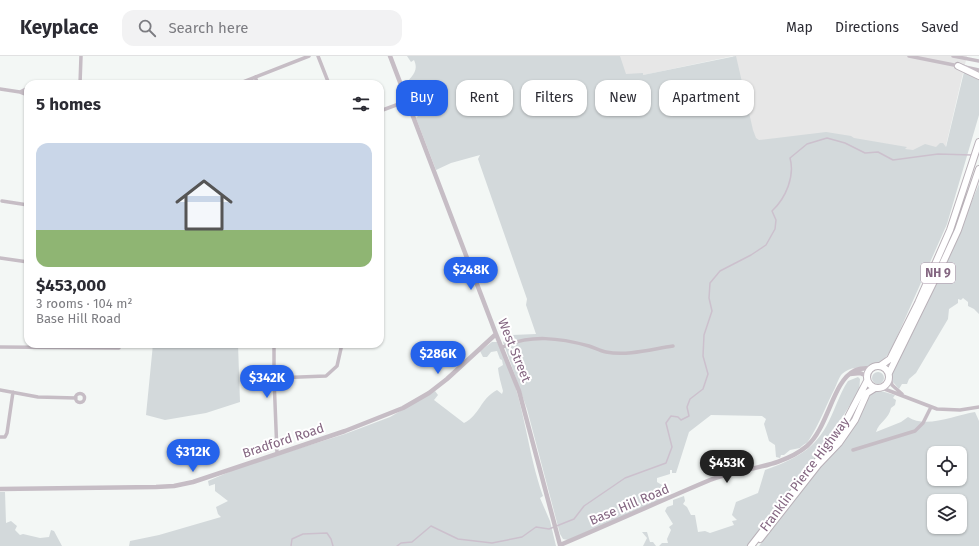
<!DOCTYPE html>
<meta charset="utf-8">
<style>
body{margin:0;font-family:"Fira Sans",sans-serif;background:#f2f2f3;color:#2b2b33;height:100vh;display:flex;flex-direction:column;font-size:15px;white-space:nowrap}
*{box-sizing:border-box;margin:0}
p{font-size:13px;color:#7c7c81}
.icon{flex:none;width:22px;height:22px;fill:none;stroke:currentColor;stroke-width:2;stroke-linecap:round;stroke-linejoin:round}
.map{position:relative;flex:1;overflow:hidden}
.details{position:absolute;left:24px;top:24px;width:360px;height:268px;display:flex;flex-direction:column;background:#fff;border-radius:12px;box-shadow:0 1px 3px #0004}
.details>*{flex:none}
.top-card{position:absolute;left:396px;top:24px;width:380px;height:36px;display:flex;gap:8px}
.controls{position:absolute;left:927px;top:390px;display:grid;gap:8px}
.controls a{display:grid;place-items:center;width:40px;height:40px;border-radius:8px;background:#fff;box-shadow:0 1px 3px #0004;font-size:20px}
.price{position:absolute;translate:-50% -34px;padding:0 9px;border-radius:14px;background:#2563eb;color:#fff;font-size:13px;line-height:26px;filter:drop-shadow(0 1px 2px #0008)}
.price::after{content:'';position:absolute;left:50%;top:24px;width:12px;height:9px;margin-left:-6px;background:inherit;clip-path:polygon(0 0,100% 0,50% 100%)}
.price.selected{background:#222;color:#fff}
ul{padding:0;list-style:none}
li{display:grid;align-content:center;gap:8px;height:212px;padding:0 12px}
li span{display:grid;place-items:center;height:124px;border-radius:12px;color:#555}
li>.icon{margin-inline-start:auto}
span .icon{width:72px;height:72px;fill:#fffc;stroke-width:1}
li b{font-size:17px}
h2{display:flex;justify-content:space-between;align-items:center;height:48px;padding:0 12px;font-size:17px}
.chip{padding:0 14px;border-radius:12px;background:#fff;box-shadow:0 1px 3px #0004;font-size:14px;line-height:36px}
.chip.selected{background:#2563eb;color:#fff}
header{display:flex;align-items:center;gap:24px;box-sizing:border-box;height:56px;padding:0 20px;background:#fff;border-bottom:1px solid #e1e1e2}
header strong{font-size:19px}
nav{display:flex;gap:22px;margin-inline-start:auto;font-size:14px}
.search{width:280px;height:36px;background:#f2f2f3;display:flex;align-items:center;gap:10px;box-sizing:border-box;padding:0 14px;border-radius:12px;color:#7c7c81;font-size:15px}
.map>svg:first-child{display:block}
.built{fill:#e7e7e7}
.green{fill:#d3d9db;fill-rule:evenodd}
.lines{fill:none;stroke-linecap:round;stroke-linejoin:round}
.stream{stroke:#ccc0cd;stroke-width:1.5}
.trunk-casing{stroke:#b9b1b8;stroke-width:8}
.minor{stroke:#c6bdc5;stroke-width:3.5}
.tertiary{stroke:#c6bdc5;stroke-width:4.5}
.trunk{stroke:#fff;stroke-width:6}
.labels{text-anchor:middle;stroke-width:4;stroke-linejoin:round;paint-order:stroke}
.shield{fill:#fff;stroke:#a994a7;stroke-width:1}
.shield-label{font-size:12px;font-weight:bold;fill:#846681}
.street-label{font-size:13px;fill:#846681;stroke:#fff}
</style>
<header>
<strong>Keyplace</strong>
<div class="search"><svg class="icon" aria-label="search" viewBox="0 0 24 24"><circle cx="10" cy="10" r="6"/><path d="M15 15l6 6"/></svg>Search here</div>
<nav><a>Map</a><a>Directions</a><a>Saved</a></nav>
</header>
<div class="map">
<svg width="979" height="490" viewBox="0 0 979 490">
<rect width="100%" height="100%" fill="#f3f7f5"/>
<!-- built -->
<path class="built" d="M614,0H733L620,24Z
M733,0H967L944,98L755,88Z"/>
<!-- green -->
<path class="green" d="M407,0H620L626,18L643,17V19L736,0L753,74L756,82L759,84L826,76L851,80L854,82L907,91L905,93L913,94L925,88L936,91L940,87H943L946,91L964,16L979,24V59L947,168L892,292C877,320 858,304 842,318C839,321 837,328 835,332C826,349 820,367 809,384C807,388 803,388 800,392L790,394L784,399H781L780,402L776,401L775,389L769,385L764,368L766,363L762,360L711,359L689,376L676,417H672V414H670V418L657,422V426L662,429L658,439L652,441V444L658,441L663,443L568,484L563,483L560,478L527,353L503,286L512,279L536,278L526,249L527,243L478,103L480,99L451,107L436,114L416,62L420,58L417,55L422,48L418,47L417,44L421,40V35L415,41L405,35L404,31C409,21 420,17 414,4L411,6Z
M979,128V258L974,253L968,250V246L963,242L961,244L958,243V247L949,253L948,263L916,317L909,323L907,328H902L899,333L892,325L891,316L897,302L909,284L941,219Z
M492,286H497C524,334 525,389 543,440L540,442L550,465L556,490H129L130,485L159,479L221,461L218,458L216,451L228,445L215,435V428L209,430L208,425L243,410L345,378L390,361L435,335L438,339L434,344L464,367C480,359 480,343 497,334L502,338L503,335C501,327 499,321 498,312L503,309L502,304L500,303L497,295L491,296L487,301H483L480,295Z
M153,288H238L240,346L206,357L165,364L146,359Z
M872 322a6 6 0 1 1 12 0a6 6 0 1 1-12 0Z
M858,321L860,323L859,337L855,344L850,349L828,384L747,490H659L662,487H668L667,483L671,474L669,471L673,468L665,455L667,451L673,449V444L684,440L685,445L683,448L687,451L691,459H695L698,476L705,475L710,477L734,469L732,465L737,464L732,459L736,446L758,437L765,414C795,403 815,394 829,365C836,351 840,337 848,325Z
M881,335L895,339L893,342L896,344L895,349L891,352C889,363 879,366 876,376L901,366L908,361C926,373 955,359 975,356L979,365V490H759L818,412L866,343L874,336ZM934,397H960V423H934ZM934,445H960V471H934Z
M0,436H5L6,467L11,465L17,470L15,474L20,479L23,478L40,482L49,481L51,474L54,475L62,490H0Z
M642,476H647L650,486H653L656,490H643L647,482Z"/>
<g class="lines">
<!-- stream -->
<path class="stream" d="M291,490L292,483L303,478L327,477L331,483L333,490
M397,490L401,487L412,486L431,470L458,483L492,487L522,481L536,471L549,473L574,463L584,450L625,422L666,407L672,391L666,367L671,360L678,361L681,364L689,360L687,351L690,343L703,333L708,318L703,300L704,279L712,255L709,242L710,227L720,215L751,199L766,189L775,173L776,164L772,155C786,142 795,120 790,102L807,88L827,82L845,87L865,97L878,96L893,104L938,98L972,99"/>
<defs>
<path id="trunk" d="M958,10L979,20
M867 321a11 11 0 1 1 22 0a11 11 0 1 1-22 0Z
M880,310L890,303L918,247L950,174L979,86
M889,317L941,211L958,174L979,113
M760,483L818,409L839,387L855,364L867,337L875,332
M751,490L825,395L847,363L867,325"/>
</defs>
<!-- trunk casing -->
<use href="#trunk" class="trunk-casing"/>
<!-- minor -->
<path class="minor" d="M318,0L329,28
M909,0L959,10
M953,0L979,5
M965,11L979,14
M255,21L258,28
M80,28L81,0
M238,28L309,0
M28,32L20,36L28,39
M0,33L20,36
M380,55L407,45
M2,145L28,149
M0,202L28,206
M274,288V322L277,397
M0,291L119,292
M503,291C530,278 560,282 589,290C595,292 600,295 606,296C628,300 652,293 673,290
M274,322L326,320L337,310L342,288
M890,322L892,329L902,338
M882,332L937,353L960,354L979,351
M0,334L38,341L76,342
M75.5 342a4.5 4.5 0 1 1 9 0a4.5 4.5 0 1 1-9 0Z
M0,381H5L7,377L13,336
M853,394L915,375L923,367L931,351"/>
<!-- tertiary -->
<path class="tertiary" d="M390,0L496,278L519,335L560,489C610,468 660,445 710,424C741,412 781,412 807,390C828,372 833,325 854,315C859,312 866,312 872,312
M850,318L860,317L867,320
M0,433L156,431L174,430L193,426L345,375L403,352L429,337L447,323L496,278"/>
<!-- trunk -->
<use href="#trunk" class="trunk"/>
</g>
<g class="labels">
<!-- shield labels -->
<rect class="shield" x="921" y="207" width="34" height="20" rx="3"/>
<g class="shield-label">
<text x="938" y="221">NH 9</text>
</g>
<!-- street labels -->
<g class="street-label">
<text transform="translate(515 294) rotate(68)" y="5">West Street</text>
<text transform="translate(283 384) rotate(-18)" y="5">Bradford Road</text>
<text transform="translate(804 418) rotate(-53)" y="5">Franklin Pierce Highway</text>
<text transform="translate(629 448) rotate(-23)" y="5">Base Hill Road</text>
</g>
</g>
</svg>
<div class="controls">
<a><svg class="icon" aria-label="locate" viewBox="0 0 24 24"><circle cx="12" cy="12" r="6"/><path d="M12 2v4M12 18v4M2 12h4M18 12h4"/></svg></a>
<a><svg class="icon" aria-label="layers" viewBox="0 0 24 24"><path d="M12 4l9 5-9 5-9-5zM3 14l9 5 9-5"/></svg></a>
</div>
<b class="price" style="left:471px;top:235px">$248K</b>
<b class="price" style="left:438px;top:319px">$286K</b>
<b class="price" style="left:267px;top:343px">$342K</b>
<b class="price" style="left:193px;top:417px">$312K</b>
<b class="price selected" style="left:727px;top:428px">$453K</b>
<div class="top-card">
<a class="chip selected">Buy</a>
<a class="chip">Rent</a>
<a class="chip">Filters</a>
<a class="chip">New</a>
<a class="chip">Apartment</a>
</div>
<section class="details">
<h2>5 homes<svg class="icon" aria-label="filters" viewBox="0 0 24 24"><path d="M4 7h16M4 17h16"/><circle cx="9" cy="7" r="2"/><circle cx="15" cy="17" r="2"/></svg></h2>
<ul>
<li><span style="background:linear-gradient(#c9d6e8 70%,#8fb573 0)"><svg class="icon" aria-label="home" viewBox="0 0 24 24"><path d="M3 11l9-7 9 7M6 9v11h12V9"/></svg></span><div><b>$453,000</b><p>3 rooms · 104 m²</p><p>Base Hill Road</p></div></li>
</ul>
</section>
</div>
